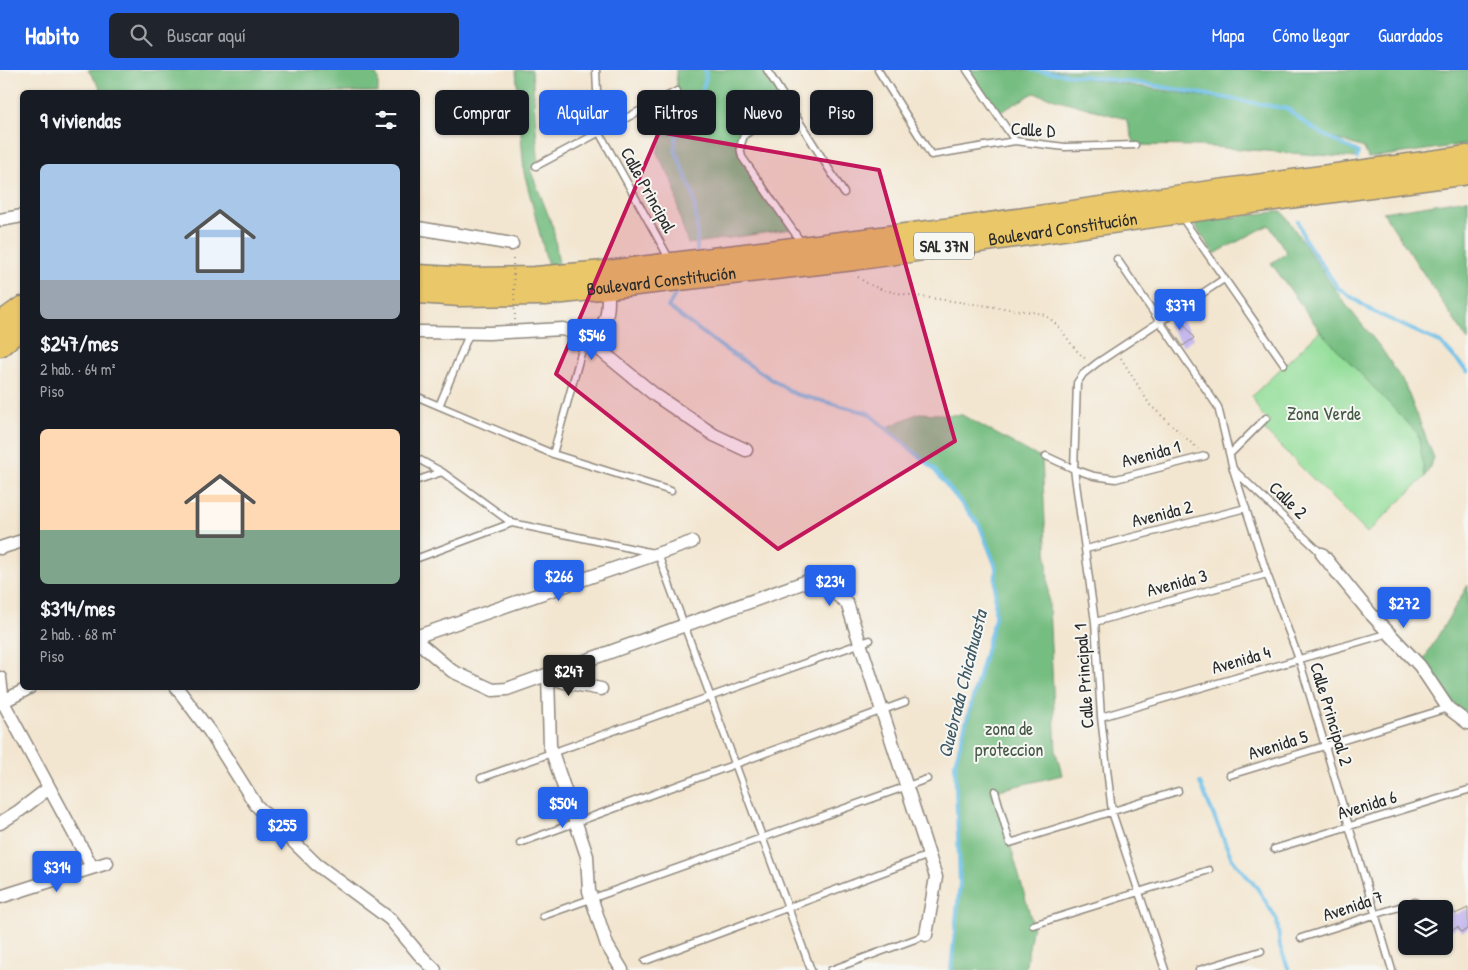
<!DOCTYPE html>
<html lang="es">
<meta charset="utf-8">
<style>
body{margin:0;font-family:"Patrick Hand",sans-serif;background:#20242c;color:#f1f3f6;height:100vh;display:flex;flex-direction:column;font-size:19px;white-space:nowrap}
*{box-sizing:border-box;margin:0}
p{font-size:16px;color:#9ea1a6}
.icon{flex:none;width:28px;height:28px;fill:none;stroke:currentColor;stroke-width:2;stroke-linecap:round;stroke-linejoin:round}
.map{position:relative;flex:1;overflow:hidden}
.panel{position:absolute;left:20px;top:20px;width:400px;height:600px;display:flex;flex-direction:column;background:#171b24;border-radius:8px;box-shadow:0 1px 4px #0004}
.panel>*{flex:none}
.hud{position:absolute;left:435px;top:20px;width:475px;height:45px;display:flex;gap:10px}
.tools{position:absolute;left:1398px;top:830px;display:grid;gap:10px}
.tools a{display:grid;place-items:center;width:55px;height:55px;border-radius:8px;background:#171b24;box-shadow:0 1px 4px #0004;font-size:25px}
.price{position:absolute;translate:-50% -42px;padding:0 11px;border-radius:5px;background:#2563eb;color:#fff;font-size:16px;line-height:32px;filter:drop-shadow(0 1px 2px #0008)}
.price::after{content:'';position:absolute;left:50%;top:30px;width:15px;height:11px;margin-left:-8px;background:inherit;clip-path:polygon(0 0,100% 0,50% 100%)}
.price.active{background:#222;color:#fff}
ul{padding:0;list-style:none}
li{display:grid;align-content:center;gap:10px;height:265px;padding:0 20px}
li span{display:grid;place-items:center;height:155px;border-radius:8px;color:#555}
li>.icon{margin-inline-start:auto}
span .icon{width:90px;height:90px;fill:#fffc;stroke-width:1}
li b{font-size:21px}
h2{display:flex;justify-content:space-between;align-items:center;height:60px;padding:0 20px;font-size:21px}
.tag{padding:0 18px;border-radius:8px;background:#171b24;box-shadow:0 1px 4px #0004;font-size:18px;line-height:45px}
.tag.active{background:#2563eb;color:#fff}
header{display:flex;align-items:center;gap:30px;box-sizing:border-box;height:70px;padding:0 25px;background:#2563eb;color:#fff}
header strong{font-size:24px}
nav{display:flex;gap:28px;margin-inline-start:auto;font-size:18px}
.search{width:350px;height:45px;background:#20242c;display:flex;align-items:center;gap:12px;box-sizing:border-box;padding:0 18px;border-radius:8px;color:#9ea1a6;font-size:19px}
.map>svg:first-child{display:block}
.green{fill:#93de99;stroke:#5f8462}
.forest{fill:#76bd81;stroke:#507456}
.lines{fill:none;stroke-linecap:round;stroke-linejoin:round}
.stream{stroke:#6cc0e8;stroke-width:4}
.building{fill:#c4b8ef}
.lane-casing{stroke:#8f887e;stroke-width:9}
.street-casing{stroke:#8f887e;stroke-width:15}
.highway-casing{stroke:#8f887e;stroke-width:25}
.path{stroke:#8f887e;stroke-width:2;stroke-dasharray:1 4;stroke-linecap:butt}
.lane{stroke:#fff;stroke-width:6}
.street{stroke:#fff;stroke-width:12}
.highway{stroke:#eac769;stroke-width:22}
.path-bridge{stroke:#8f887e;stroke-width:2;stroke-dasharray:1 4;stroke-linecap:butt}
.marked{fill:#c2185b;fill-opacity:0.2;stroke:#c2185b;stroke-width:4;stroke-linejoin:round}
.labels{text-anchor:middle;stroke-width:4;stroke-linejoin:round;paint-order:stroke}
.shield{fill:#f6f6f2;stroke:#686867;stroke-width:1}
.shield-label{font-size:16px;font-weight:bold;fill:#2b2b2b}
.street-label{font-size:18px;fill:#2b2b2b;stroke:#f6f6f2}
.park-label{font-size:18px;fill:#455846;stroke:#f6f6f2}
.water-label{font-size:19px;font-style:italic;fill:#3e5864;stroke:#f6f6f2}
</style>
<header>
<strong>Habito</strong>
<div class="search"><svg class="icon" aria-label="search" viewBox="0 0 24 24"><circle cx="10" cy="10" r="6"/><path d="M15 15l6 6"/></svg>Buscar aquí</div>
<nav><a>Mapa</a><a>Cómo llegar</a><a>Guardados</a></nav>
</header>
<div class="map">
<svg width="1468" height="900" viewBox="0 0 1468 900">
<rect width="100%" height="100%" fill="#f6f6f2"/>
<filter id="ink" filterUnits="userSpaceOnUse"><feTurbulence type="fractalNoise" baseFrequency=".02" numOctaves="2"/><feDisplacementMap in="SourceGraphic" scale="10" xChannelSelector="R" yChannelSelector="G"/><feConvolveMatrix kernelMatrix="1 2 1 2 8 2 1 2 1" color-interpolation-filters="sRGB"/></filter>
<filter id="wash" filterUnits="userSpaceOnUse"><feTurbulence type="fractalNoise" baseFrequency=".0096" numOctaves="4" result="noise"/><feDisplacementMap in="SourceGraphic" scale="20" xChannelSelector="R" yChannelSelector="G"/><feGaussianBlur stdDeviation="1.12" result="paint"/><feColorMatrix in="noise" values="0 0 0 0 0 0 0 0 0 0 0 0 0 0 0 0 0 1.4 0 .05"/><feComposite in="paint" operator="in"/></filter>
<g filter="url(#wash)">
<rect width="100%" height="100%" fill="#f3e6d0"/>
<!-- green -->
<path class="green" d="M1320,261L1419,364L1425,407L1367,463L1263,359L1270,351L1261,344L1252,326Z"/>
<!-- forest -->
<path class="forest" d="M88,0H373L378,8V22H103Z
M516,0H532L538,87L536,96L530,99L553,157L559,194L548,196L524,102Z
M676,0H767L790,36L744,65L742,87L791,159L688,174L680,148L674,115L657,83L677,21Z
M967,0H1030L1267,36L1147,13L1043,0H1468V74L1368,88L1364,78L1333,68L1358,82L1357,88L1199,76L1135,75L1126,49L1034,23L997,44Z
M1468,129V271L1383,142Z
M1282,141L1343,231L1381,278L1405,315L1434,388L1425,407L1418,364L1320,261L1271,193L1287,183L1269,155L1214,184L1193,152Z
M919,343L962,345L1042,389L1056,682L1062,705L995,721L1033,855L1025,900H951L960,813L955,693L995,548L996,496L980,456L932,397L886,358Z
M1468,515V646L1452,632L1420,596Z"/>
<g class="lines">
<!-- stream -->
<path class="stream" d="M1031,0L1146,14L1288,39C1308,58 1333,70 1358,82L1357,88
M1298,151L1305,170L1338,218L1372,241L1441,273L1468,302
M697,183V155L693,124L675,80L676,66L697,36L706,8L705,0
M678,220L668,237L726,280L795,324L868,343L932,397L980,456L996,497L995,548L955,693L960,813L951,900
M1200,713L1232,789L1258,819L1277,850L1280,877L1289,900"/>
</g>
<g id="blocks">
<!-- building -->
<path class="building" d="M1178,245L1194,268L1183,276L1167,253Z
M1468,838V859L1461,862L1458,857L1447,862L1444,856V844L1453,839L1455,844Z"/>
</g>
</g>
<g filter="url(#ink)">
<use href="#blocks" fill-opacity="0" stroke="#8f887e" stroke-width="1"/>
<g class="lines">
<defs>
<path id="lane" d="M596,0L599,62L670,190
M767,0L844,123
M878,0L931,85L1015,71L1065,77L1135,75
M967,0L1015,71
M790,36L744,65L740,77L742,87L801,172
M536,96L677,21
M1185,152L1284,294
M1117,189L1218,337L1233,399L1267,504L1299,589L1392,900
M418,327L553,384L671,421
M439,336L470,262
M553,384L585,269
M1230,384L1266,348
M1046,386L1074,399L1094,406L1116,409L1205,386
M418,389L442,402L512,453L658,484L811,900
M1234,400L1322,484
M418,410L442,402
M1086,479L1246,438
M418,488L512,453
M1095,552L1267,504
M1101,647L1389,563
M1230,705L1448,638
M481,708L870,570
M995,721L1010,773L1178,721
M520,773L905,632
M1274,779L1468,720
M543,846L927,709
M1033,855L1209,800
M1301,868L1415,832
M645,891L929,785
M831,900L926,865
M1165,900L1112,742L1101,647L1095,552L1074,399L1077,313L1083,304L1097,293L1224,209
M1199,900L1261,881"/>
<path id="street" d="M0,150L22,146
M418,158L512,174
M418,262L489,263L563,259L580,265L594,275L655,325L714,365L746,380
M585,269C610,256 608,243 608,217
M0,478L22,471
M1322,484L1370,543L1420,596L1448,638L1468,653
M418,566L692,472
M418,572L452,601L493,620L507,619L816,508L847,533L936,807L926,865
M0,608L3,632L92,797
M177,618L210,662L256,735L316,794L390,849L419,884L435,900
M601,619L564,612L548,605L550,676L587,786L589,821L607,875L622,900
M0,633L29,618
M0,753L19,741L49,718
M0,827L107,793"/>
<g id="highway">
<path d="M418,206L473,209L535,208L616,201L969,157L1189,125L1468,87"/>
<path id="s1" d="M418,222L460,225L545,224L636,214L854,189L1237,134L1468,103"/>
<path d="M0,254L22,238"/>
<path d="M0,275L22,257"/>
</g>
</defs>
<!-- lane casing -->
<use href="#lane" class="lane-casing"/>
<!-- street casing -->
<use href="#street" class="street-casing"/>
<!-- highway casing -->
<use href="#highway" class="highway-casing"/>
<!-- path -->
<path class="path" d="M858,207C876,222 900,223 923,227C952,231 981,235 1010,239C1020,241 1034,241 1044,245C1062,254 1070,278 1086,289
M1121,288L1150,335L1198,379"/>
<!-- lane -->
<use href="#lane" class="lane"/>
<!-- street -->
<use href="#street" class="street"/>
<!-- highway -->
<use href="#highway" class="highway"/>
<!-- path-bridge -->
<path class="path-bridge" d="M513,189L515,250"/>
</g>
</g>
<!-- marked area -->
<path class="marked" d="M659,62L879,100L955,371L778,479L556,304Z"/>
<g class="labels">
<!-- shield labels -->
<rect class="shield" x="914" y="162.5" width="60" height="27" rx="4"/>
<g class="shield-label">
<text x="944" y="182">SAL 37N</text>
</g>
<!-- street labels -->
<g class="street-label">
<text transform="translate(1033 60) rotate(3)" y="6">Calle D</text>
<text transform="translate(648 120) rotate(61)" y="6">Calle Principal</text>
<text dy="6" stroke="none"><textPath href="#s1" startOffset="649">Boulevard Constitución</textPath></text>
<text dy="6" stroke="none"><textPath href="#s1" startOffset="244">Boulevard Constitución</textPath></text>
<text transform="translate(1151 384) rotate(-15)" y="6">Avenida 1</text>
<text transform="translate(1288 430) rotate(44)" y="6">Calle 2</text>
<text transform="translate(1162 444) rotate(-14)" y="6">Avenida 2</text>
<text transform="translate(1177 513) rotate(-15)" y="6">Avenida 3</text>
<text transform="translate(1241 590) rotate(-16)" y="6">Avenida 4</text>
<text transform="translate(1084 606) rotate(-94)" y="6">Calle Principal 1</text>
<text transform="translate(1331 644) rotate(73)" y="6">Calle Principal 2</text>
<text transform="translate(1278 675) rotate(-17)" y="6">Avenida 5</text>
<text transform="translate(1367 735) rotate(-17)" y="6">Avenida 6</text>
<text transform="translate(1353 836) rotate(-18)" y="6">Avenida 7</text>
</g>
<!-- park labels -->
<g class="park-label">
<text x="1324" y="350">Zona Verde</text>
<text x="1009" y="665">zona de<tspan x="1009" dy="21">proteccion</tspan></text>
</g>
<!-- water labels -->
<g class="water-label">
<text transform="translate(962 614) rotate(-76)" y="7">Quebrada Chicahuasta</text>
</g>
</g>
</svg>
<div class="tools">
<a><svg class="icon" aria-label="layers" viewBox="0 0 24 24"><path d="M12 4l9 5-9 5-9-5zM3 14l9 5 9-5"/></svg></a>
</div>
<b class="price" style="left:1180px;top:261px">$379</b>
<b class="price" style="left:592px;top:291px">$546</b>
<b class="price" style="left:559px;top:532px">$266</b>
<b class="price" style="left:830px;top:537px">$234</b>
<b class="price" style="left:1404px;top:559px">$272</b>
<b class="price active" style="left:569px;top:627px">$247</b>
<b class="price" style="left:563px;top:759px">$504</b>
<b class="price" style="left:282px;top:781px">$255</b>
<b class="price" style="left:57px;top:823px">$314</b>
<div class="hud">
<a class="tag">Comprar</a>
<a class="tag active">Alquilar</a>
<a class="tag">Filtros</a>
<a class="tag">Nuevo</a>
<a class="tag">Piso</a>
</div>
<section class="panel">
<h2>9 viviendas<svg class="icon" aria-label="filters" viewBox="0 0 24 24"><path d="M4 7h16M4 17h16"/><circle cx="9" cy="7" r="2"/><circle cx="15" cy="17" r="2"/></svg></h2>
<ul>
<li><span style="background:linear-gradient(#a9c7e8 75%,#9aa5b1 0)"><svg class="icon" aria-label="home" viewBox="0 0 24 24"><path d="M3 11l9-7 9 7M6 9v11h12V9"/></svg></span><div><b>$247/mes</b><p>2 hab. · 64 m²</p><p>Piso</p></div></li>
<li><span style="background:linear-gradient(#ffd9b3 65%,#7fa58c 0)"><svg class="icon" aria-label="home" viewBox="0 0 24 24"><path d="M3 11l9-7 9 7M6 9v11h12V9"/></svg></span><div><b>$314/mes</b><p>2 hab. · 68 m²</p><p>Piso</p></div></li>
</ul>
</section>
</div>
